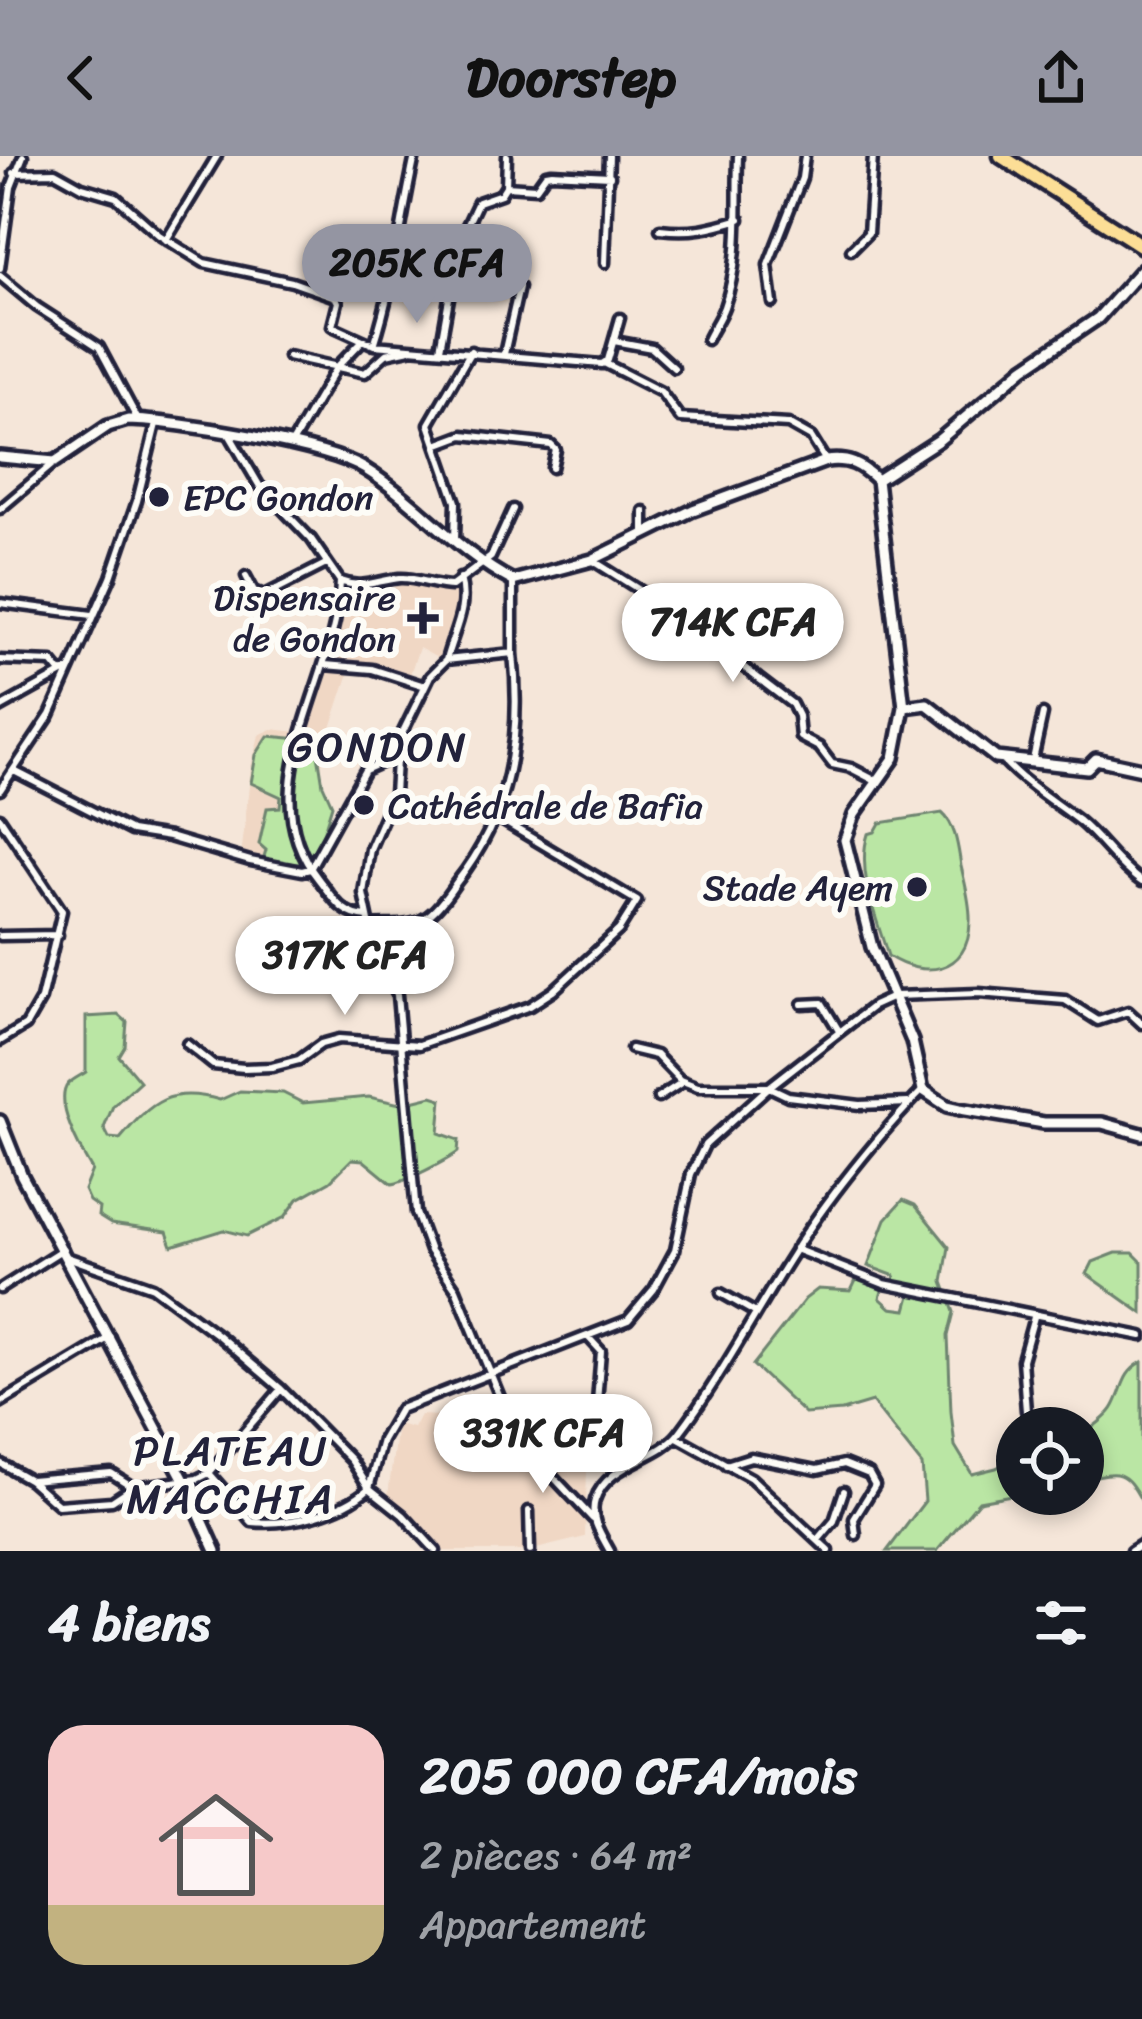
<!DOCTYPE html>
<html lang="fr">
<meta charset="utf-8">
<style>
body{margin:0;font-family:Sriracha,sans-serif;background:#20242c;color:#f1f3f6;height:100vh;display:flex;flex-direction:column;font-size:45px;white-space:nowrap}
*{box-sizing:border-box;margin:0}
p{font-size:39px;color:#9ea1a6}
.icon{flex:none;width:66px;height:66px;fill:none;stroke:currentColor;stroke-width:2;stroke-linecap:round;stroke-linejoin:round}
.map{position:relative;height:1395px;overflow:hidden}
.drawer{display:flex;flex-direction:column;background:#171b24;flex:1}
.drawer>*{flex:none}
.tools{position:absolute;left:996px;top:1251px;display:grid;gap:24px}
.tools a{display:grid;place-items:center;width:108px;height:108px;border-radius:50%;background:#171b24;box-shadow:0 6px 18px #0003;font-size:60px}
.price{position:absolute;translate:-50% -102px;padding:0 27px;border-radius:42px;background:#fff;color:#222;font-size:39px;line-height:78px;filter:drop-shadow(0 3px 6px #0008)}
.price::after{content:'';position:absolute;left:50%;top:72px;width:36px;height:27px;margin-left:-18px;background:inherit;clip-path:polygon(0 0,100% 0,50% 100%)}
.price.active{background:#9495a2;color:#111}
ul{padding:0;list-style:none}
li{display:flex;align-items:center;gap:36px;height:300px;padding:0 48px}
li span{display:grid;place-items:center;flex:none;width:336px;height:240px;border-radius:36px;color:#555}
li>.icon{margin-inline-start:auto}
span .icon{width:144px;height:144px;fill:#fffc;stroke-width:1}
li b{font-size:51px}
h2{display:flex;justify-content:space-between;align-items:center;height:144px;padding:0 48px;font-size:51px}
header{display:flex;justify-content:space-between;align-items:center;height:156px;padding:0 48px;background:#9495a2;color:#111;font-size:54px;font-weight:700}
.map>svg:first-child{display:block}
.built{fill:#f0d7c4}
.green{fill:#bae6a4;stroke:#6e8470;stroke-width:3}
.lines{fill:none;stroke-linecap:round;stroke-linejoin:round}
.street-casing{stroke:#22223b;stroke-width:15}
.secondary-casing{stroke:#22223b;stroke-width:18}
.highway-casing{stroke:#22223b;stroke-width:21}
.street{stroke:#fdfcf7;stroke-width:6}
.secondary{stroke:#fdfcf7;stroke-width:9}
.highway{stroke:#fcde96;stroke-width:12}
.poi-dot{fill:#22223b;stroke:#fdfcf7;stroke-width:4.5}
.labels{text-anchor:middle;stroke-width:12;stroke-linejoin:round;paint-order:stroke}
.poi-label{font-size:36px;fill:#22223b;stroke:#fdfcf7;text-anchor:start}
.quarter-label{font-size:42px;letter-spacing:3px;fill:#22223b;stroke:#fdfcf7}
</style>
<header><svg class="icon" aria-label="back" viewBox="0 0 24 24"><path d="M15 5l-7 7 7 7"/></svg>Doorstep<svg class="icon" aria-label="share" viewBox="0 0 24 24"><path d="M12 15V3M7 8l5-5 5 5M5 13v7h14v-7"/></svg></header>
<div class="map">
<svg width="1142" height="1395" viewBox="0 0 1142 1395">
<rect width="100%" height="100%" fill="#f5e6d9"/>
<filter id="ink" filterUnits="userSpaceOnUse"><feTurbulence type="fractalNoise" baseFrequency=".00833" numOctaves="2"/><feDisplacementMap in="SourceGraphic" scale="24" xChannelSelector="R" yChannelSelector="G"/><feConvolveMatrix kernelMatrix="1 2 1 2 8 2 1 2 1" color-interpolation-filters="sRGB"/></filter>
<g filter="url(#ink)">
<!-- built -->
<path class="built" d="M344,420L382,423L384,455L398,425L403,423L464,435L441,504L419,492L409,521L366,508H352L327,584L300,713L241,701L251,612L259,579L272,573L296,576Z
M420,1259L503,1263L506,1281L533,1283L538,1293L575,1298L587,1315L585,1381L528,1395H440L430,1379L388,1340L397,1268L413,1272Z"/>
<!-- green -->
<path class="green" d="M268,580L301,583L310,593L317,592L323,629L332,649L313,710L263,704L266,694L259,688L267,652L280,651L281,641L251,627L256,599Z
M942,657C956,669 958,692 961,710C965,728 971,748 970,766C969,818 923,823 888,800C877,763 856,716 868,678L875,676L880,667Z
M119,859L127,866L125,890L119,900L140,925L113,950L104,972L109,982L120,983C152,945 170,930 220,944L240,935L283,937L303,947L369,941L400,948L432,940L442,943L439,977L459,984L458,996C448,1004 403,1027 392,1028L363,1004L352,1003L330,1025L298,1043L285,1061L247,1080L224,1074L172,1090L167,1076L111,1068L98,1060L99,1052L89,1045L84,1034L92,1014C82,997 53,946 68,928C73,923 80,920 86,916V861Z
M903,1044L915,1049L949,1091L943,1126L954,1156L948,1180L951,1256L955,1290L972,1318L996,1312L1017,1301V1338L979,1345L937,1395H887L925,1345L922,1309L872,1246L842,1255L805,1258L753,1209L805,1143L818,1133L851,1135L859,1118L884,1128L880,1142L891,1152L906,1154L911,1136L893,1128L895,1120L868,1110L886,1063Z
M1116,1097H1133L1142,1106V1157L1087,1118L1093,1106Z
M1142,1206V1346C1124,1312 1118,1315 1083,1323V1278C1092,1272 1109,1260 1114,1250C1124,1231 1122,1217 1142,1206Z"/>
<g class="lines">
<defs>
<path id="street" d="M14,17L55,16L82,31L116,41L159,79L204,107L292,126L335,141L338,146L332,170L363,184
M506,30L536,32L546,18L552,17L610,20
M660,73C691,77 711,72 740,63
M166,84L217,0
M851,94L868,77L873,0
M605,107L609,0
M0,112L11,31L23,0
M0,120L37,151L99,191L138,264
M773,147L768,109L802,22L805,0
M707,184C712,173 720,162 724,151C742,102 736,51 738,0
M614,185L652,192L674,212
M374,189C394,127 401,63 415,0
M440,193L459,86L478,46L501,38L506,30L507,0
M504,198L519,131
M288,200L365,217L386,198L410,193
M606,208L661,236L680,262L788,268L811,281L826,305
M229,278L259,329L311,383L340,425C338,526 245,631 319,724C334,743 342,760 368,761
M439,288L463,279L551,289L556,294L552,312
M291,289L336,212L363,184L374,189L602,208L608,204L620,162
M0,353L53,308
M644,355V378
M455,384L456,346L429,268L471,195
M592,404L657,445L792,548L798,560L800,581L819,591L832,608L851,612L876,625
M246,420L254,435L265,439L326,408
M340,425C363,434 378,424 400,422C417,421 435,430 452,430L491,401L513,353
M513,425V497L446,504L430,520L397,588L394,638L370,693L363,737L370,770L397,839L416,1057L430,1095L456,1133L515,1278C551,1296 561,1289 595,1272L601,1195L589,1182
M0,447L92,459
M0,504L52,506L61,517
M446,504C453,476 469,452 460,422
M325,509L372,513L425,530
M0,552L68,514
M1003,604C1025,628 1053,645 1079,665C1102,684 1117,709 1142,726
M1033,604L1043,558
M14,615L131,675L169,681L250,705L302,715L310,713L365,614L394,601
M0,634L50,559L111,421L137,345L156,268
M0,662L62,755L41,843L26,869L0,885
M370,770C387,768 410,772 425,762C437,755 448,739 456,727C510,660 522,581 513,497
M0,780L58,779
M802,848L822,847L839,875
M187,888L213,909L244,912L272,911L299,904L321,888L339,883L419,889L530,850L553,835L619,774L637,745L498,662
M631,893L656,899L680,924L698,931H769L788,940L860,949L908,947
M658,942L681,927
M795,1093L884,1128L1142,1180
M67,1101L153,1131L219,1180L281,1233L351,1304L369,1332L403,1359L436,1395
M0,1133L63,1093
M721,1137L756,1157
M0,1247L110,1181
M1026,1255L1022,1204L1034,1161
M677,1281L751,1322L829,1395
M541,1291L545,1312L593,1363
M0,1307L30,1324L58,1349L112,1345L133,1331L197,1323L209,1317L281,1233
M726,1309L751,1301L817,1314L844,1308L869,1318L875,1329L854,1363L856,1379
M209,1317L252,1366C288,1370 342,1357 369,1332L382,1284L400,1253L628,1164L654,1133L675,1094L691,1018L705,989L769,931L873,850L895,840L979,837L1065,844L1098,865L1128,855L1142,868
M30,1324L111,1317L133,1331
M529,1355L530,1395
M818,1384L834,1365L844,1335
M610,1395C602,1380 589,1362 595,1344C607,1307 658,1304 679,1277C719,1225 756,1155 792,1099C824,1047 880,977 923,934
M1131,1395L1142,1388"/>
<path id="secondary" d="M0,301L55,306L108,270L128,264C176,265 326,289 365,313C418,346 457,396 513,425L592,404L693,354L826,305C849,302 860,308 877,324L904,551L894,602L854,659L845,684L872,791L912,885L923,934L947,950L960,953L1044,967H1102L1142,978
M877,324L939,284L1024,212L1098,162L1142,113
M904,551L927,548L996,602L1087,612L1096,603L1142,613
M0,965L22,1020L184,1324L216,1395"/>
<path id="highway" d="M1001,0L1142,90"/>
</defs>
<!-- street casing -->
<use href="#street" class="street-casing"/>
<!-- secondary casing -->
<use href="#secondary" class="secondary-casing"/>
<!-- highway casing -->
<use href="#highway" class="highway-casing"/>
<!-- street -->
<use href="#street" class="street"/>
<!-- secondary -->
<use href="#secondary" class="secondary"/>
<!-- highway -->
<use href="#highway" class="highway"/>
</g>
</g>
<!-- markers -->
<g class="poi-dot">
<circle cx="159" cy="341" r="12"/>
<path d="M417 444h12v12h12v12h-12v12h-12v-12h-12v-12h12z"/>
<circle cx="364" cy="649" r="12"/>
<circle cx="917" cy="731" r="12"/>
</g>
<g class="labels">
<!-- poi labels -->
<g class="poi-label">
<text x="183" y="354">EPC Gondon</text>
<text x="396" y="454" text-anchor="end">Dispensaire<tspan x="396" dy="41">de Gondon</tspan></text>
<text x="388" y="662">Cathédrale de Bafia</text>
<text x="893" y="744" text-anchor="end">Stade Ayem</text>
</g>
<!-- quarter labels -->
<g class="quarter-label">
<text x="378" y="605">GONDON</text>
<text x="231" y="1309">PLATEAU<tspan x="231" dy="48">MACCHIA</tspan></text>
</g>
</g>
</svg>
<div class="tools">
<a><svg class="icon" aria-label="locate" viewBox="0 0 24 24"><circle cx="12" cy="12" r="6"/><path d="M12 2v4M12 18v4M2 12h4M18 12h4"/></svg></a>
</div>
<b class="price active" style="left:417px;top:170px">205K CFA</b>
<b class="price" style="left:733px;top:529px">714K CFA</b>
<b class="price" style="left:345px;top:862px">317K CFA</b>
<b class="price" style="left:543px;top:1340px">331K CFA</b>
</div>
<section class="drawer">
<h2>4 biens<svg class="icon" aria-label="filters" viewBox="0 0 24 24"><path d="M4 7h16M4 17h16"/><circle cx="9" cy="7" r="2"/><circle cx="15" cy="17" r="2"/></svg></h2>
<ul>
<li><span style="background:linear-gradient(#f6c9c9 75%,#c2b280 0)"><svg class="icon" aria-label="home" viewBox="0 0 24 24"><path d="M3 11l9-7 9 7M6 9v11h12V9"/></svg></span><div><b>205 000 CFA/mois</b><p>2 pièces · 64 m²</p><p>Appartement</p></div></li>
</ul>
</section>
